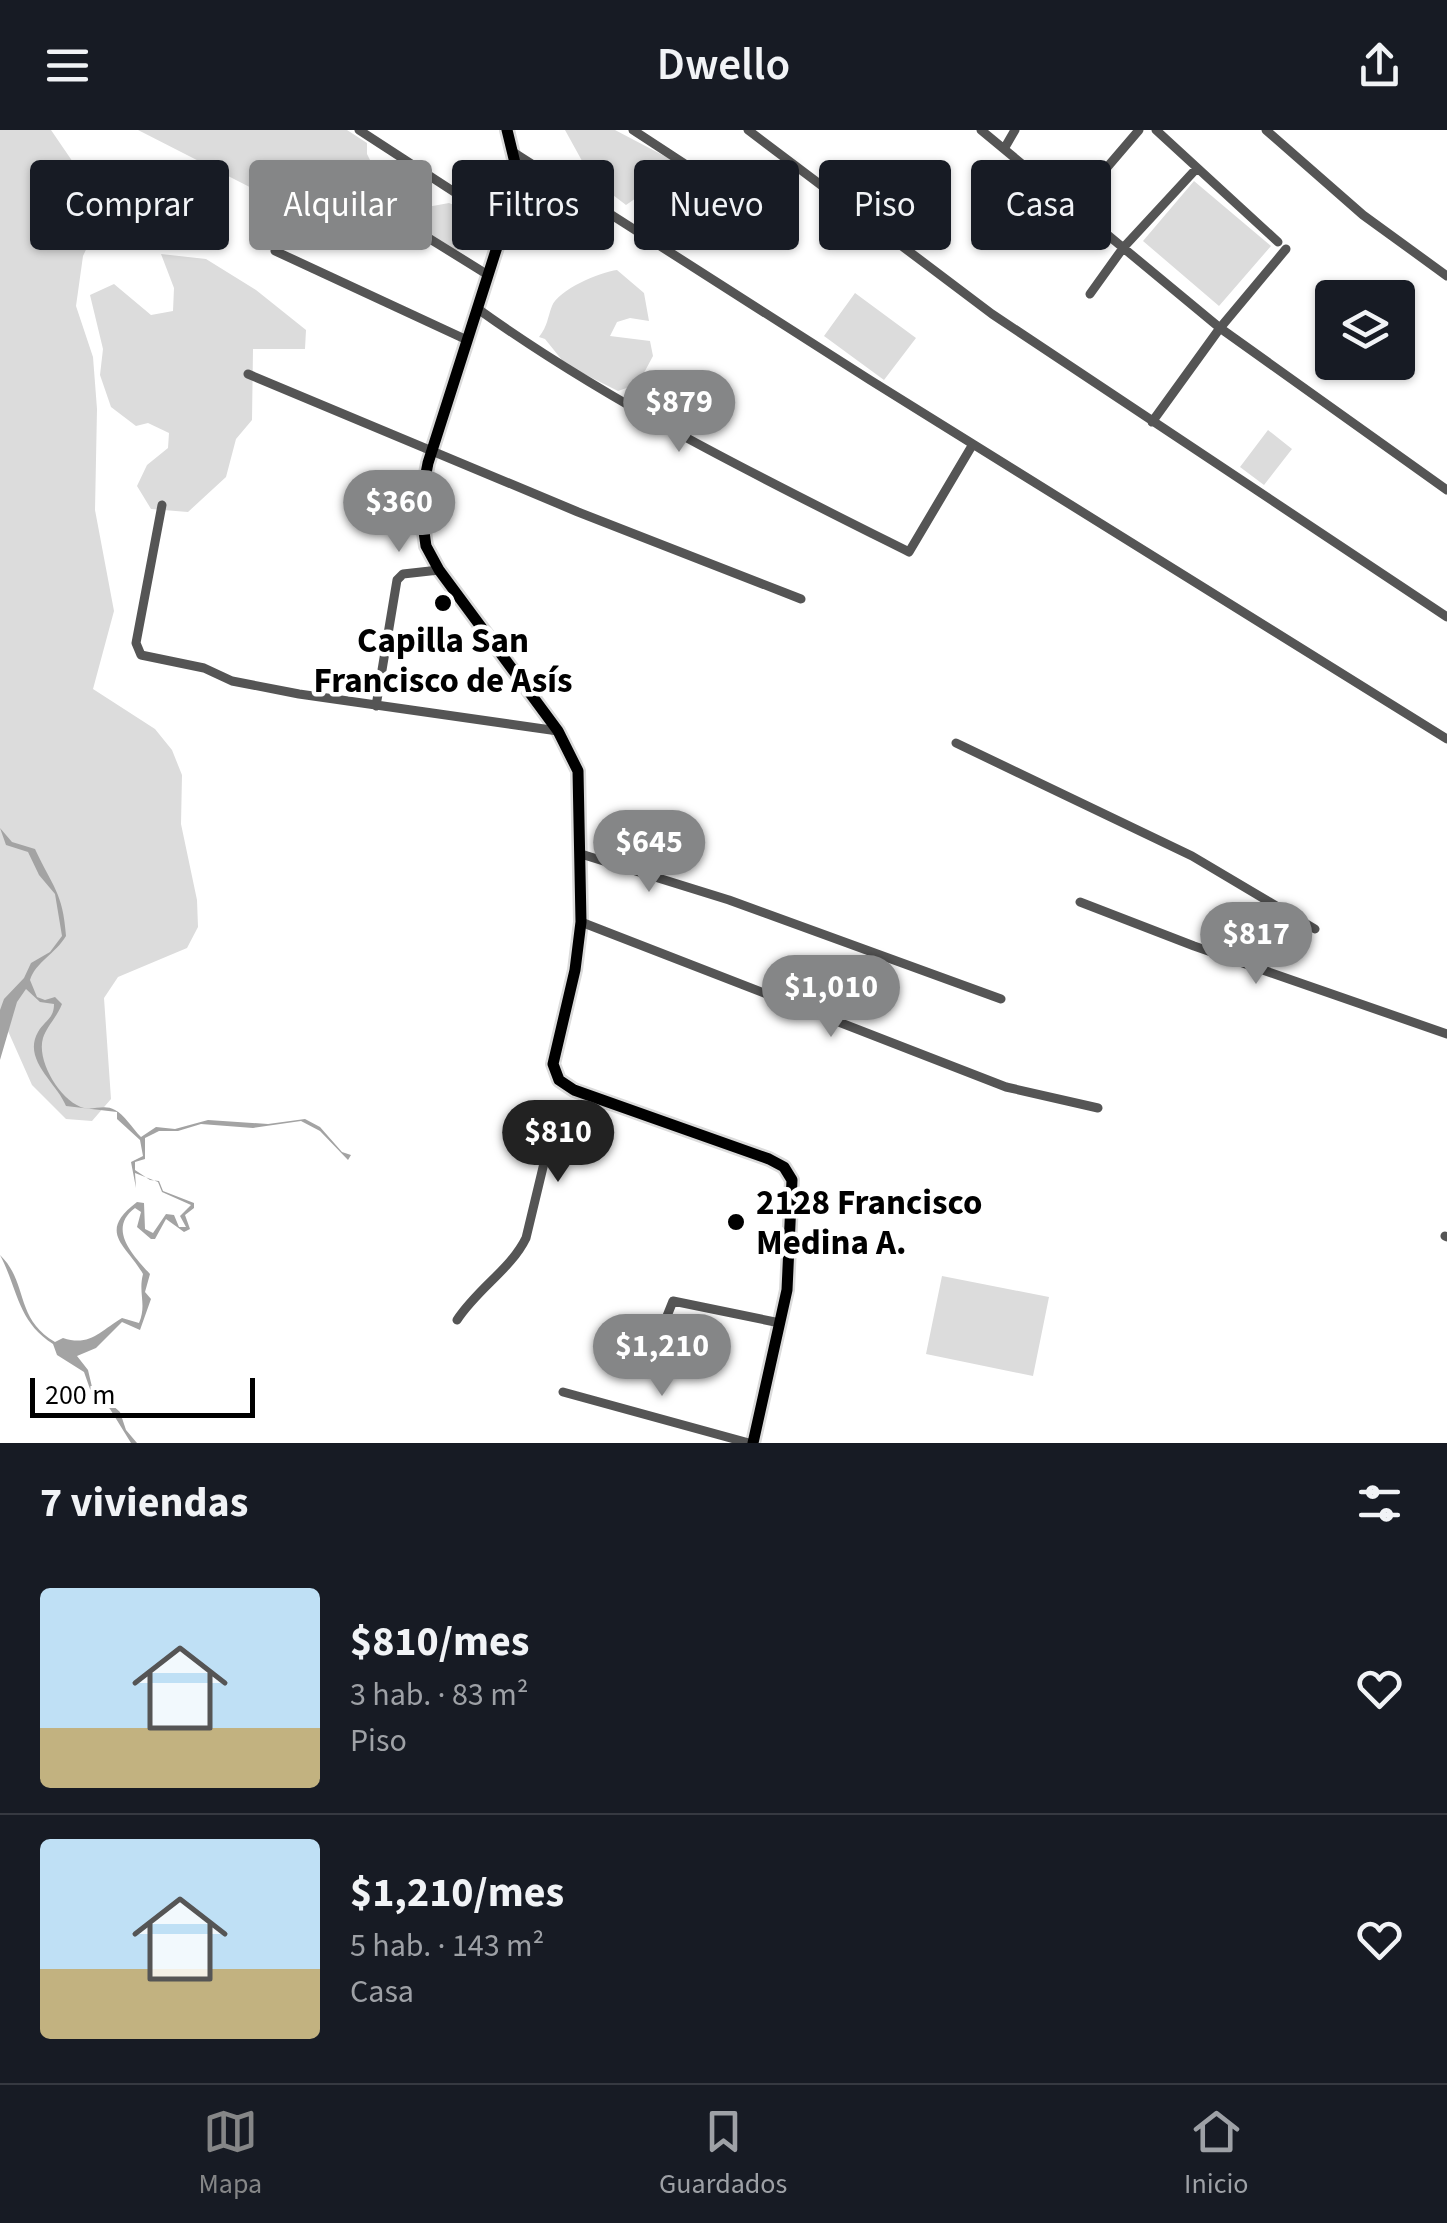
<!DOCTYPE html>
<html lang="es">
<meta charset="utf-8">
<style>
body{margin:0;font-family:"Source Sans 3",sans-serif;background:#242831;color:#f1f3f6;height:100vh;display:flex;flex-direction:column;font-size:38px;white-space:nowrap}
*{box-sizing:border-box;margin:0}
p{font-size:32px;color:#9ea1a6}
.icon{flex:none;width:55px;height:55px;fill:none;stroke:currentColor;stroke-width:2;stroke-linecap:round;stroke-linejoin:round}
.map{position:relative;height:1313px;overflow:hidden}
.panel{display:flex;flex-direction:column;background:#171b24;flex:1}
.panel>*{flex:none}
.hud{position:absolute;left:30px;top:30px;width:1388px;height:90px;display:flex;gap:20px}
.buttons{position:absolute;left:1315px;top:150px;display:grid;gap:20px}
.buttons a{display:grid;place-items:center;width:100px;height:100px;border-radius:10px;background:#171b24;box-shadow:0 2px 8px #0004;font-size:50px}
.scale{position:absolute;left:30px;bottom:25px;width:225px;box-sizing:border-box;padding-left:10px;border:5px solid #000;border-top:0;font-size:28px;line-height:35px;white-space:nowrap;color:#000;-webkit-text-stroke:8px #fff;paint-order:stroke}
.price{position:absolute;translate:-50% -85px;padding:0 22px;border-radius:35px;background:#858687;color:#fff;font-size:32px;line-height:65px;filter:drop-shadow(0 2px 5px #0008)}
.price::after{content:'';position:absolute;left:50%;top:60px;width:30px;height:22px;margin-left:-15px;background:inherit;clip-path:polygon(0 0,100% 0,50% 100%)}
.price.selected{background:#222;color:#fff}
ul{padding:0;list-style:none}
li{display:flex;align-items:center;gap:30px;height:250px;padding:0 40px}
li+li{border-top:2px solid #363941}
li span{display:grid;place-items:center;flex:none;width:280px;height:200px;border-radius:10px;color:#555}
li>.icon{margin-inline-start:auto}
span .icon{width:120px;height:120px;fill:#fffc;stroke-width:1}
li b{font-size:42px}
h2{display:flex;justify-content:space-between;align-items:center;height:120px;padding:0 40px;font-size:42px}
.chip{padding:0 35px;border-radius:10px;background:#171b24;box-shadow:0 2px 8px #0004;font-size:35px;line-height:90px}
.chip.selected{background:#858687;color:#fff}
header{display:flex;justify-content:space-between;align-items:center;height:130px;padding:0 40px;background:#171b24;font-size:45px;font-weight:600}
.tab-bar{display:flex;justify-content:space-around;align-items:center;height:140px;border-top:2px solid #363941;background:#171b24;font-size:28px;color:#9ea1a6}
.tab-bar a{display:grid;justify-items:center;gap:5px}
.tab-bar .selected{color:#858687}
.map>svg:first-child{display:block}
.green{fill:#dcdcdc}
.water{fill:#a3a3a3}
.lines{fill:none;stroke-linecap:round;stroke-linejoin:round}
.major-casing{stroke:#dbdbdb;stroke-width:16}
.minor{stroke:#555;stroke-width:9}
.major{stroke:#000;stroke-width:11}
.poi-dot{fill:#000;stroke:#fff;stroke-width:4}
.labels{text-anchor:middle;stroke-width:9;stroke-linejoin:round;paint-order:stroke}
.poi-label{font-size:35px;font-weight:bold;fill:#000;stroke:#fff}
</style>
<header><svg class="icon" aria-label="menu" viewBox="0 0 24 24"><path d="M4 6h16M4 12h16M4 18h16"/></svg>Dwello<svg class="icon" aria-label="share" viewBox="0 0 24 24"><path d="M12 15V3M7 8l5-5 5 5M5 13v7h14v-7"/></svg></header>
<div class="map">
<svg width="1447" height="1313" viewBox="0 0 1447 1313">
<rect width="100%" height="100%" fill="#fff"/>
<!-- green -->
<path class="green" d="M0,0H51L105,79L83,126L76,176L93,227L97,279L95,380L114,481L93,559L155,599L172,620L182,645L181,694L197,770L198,797L187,818L118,847L104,868L111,969L92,991L66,989L32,955L0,883Z
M138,0H347L367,13V24L381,52L351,78L322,87L280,51L269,67Z
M565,0H615L672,30L698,49C683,59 669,64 652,57L626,75L592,49Z
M1194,51L1271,116L1219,176L1143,111Z
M449,73L482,87L468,102L461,120H446L422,112L409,86L416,79Z
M161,124L206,129L256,160L306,200L305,219H253L252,290L236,309L226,347L188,382L151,379L137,356L147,335L168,318L169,303L148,293L136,296L111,277L100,245L103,219L90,165L114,154L151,185L173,181L174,158Z
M617,140L644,163L649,191L630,188L617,192L610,206L650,211L653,226L638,254L618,261L566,235L545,209L539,207C548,195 547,189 552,176C558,160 600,142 617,140Z
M855,163L916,208L884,250L824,206Z
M1268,300L1292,319L1264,355L1240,337Z
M942,1146L1049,1167L1033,1246L926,1224Z"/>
<!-- water -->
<path class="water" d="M0,698L12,712L35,719C52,756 63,762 66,806C56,823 35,833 30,850L37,867L45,870L55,867L62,874C57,887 47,896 43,908C36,931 61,972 84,978C95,980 105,974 115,980C124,984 132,998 141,1007L156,997L175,999L208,990L268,994L305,989L320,997L342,1022L351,1025L348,1030L320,1001L301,991L253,998L201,994L178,1001H159L145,1008V1029L135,1032V1040L150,1050L159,1051L163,1061L194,1073V1078L185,1085L190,1099L184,1102L166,1089L155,1109H151L137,1097L141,1082L135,1078C107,1099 133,1125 150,1144L145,1162L151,1169L140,1200L122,1192L96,1218L77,1226L88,1240L92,1257L120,1282L126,1300L137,1313H131L110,1279L90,1259L84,1242L57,1225L53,1214C17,1191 18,1159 0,1125C29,1153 14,1188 55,1212L63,1208C90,1217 100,1201 122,1188L139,1193C147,1175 138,1163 143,1144C127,1115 96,1103 137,1072L144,1073L145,1099L153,1103L166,1084L174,1085L179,1097H186L180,1086L191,1075L162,1062L158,1052L135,1043L136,1058L131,1032L143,1026L140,1010L117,989V982L66,976C57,953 22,930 38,902C45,890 54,889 54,874L40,872L26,859L17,872L0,930V880L4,869L24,848L31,833L50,822L62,806L55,764L39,745L28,722L6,715Z"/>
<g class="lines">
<defs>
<path id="major" d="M507,0L516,37L513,67L428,333L423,359V395L426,416L439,440L558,601L578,641L581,792L575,840L553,934L559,950L574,960L769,1029L784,1037L792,1050L787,1160L753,1313"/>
</defs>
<!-- major casing -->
<use href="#major" class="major-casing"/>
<!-- minor -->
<path class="minor" d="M359,0L505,95
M633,0L720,57
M748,0L992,184L1447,487
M981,0L1220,198L1447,360
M1156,0L1278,112
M1266,0L1363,85L1447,146
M1004,19L1015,0
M513,22L870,250L1447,609
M348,58L488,145
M1074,76L1139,0
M275,121L467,210
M1090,164L1123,118L1197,38
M478,179C612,275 761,348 909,422L973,314
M248,244L578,382L801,469
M1152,292L1220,198L1286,119
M162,375L136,513L141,525L204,538L232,551L299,564L558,601
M376,576L397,450L403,444L439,440
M956,613L1192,726L1315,799
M581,724L729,770L1001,869
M1080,772L1194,816L1447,904
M581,792L1006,957L1098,978
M1445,1106L1447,1107
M457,1190C478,1158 511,1139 526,1108L557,979
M634,1226L644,1198L663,1196L673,1171L780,1193
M563,1262L749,1313"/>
<!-- major -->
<use href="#major" class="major"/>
</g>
<!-- markers -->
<g class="poi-dot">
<circle cx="443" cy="473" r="10"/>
<circle cx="736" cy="1092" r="10"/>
</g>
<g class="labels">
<!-- poi labels -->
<g class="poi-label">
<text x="443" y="522">Capilla San<tspan x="443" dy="40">Francisco de Asís</tspan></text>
<text x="756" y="1084" text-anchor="start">2128 Francisco<tspan x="756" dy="40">Medina A.</tspan></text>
</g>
</g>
</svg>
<div class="buttons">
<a><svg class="icon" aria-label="layers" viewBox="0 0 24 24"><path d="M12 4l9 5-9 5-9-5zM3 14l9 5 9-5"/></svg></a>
</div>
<div class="scale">200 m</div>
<b class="price" style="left:679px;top:325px">$879</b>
<b class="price" style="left:399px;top:425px">$360</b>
<b class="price" style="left:649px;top:765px">$645</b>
<b class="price" style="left:1256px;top:857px">$817</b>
<b class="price" style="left:831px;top:910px">$1,010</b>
<b class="price selected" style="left:558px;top:1055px">$810</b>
<b class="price" style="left:662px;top:1269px">$1,210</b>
<div class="hud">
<a class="chip">Comprar</a>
<a class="chip selected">Alquilar</a>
<a class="chip">Filtros</a>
<a class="chip">Nuevo</a>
<a class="chip">Piso</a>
<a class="chip">Casa</a>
</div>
</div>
<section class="panel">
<h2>7 viviendas<svg class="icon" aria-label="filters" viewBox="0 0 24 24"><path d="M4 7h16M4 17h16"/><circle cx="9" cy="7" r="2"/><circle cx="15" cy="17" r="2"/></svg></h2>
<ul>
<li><span style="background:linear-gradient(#bfe0f5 70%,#c2b280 0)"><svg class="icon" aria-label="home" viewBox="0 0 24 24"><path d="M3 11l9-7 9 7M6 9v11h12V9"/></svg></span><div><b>$810/mes</b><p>3 hab. · 83 m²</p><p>Piso</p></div><svg class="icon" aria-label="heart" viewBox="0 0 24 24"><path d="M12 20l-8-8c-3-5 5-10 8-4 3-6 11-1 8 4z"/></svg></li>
<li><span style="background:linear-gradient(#bfe0f5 65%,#c2b280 0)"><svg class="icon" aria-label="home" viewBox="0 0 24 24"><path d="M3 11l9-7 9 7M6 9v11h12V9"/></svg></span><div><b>$1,210/mes</b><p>5 hab. · 143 m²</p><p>Casa</p></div><svg class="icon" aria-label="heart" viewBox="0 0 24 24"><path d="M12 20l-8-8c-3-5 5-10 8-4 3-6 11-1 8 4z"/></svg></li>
</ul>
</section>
<nav class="tab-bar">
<a class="selected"><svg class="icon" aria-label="map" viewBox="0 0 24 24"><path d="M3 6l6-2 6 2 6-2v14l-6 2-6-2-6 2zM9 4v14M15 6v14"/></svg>Mapa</a>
<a><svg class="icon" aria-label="saved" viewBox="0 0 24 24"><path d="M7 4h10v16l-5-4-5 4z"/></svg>Guardados</a>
<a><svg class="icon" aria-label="home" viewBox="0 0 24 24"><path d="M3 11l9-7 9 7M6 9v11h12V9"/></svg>Inicio</a>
</nav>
